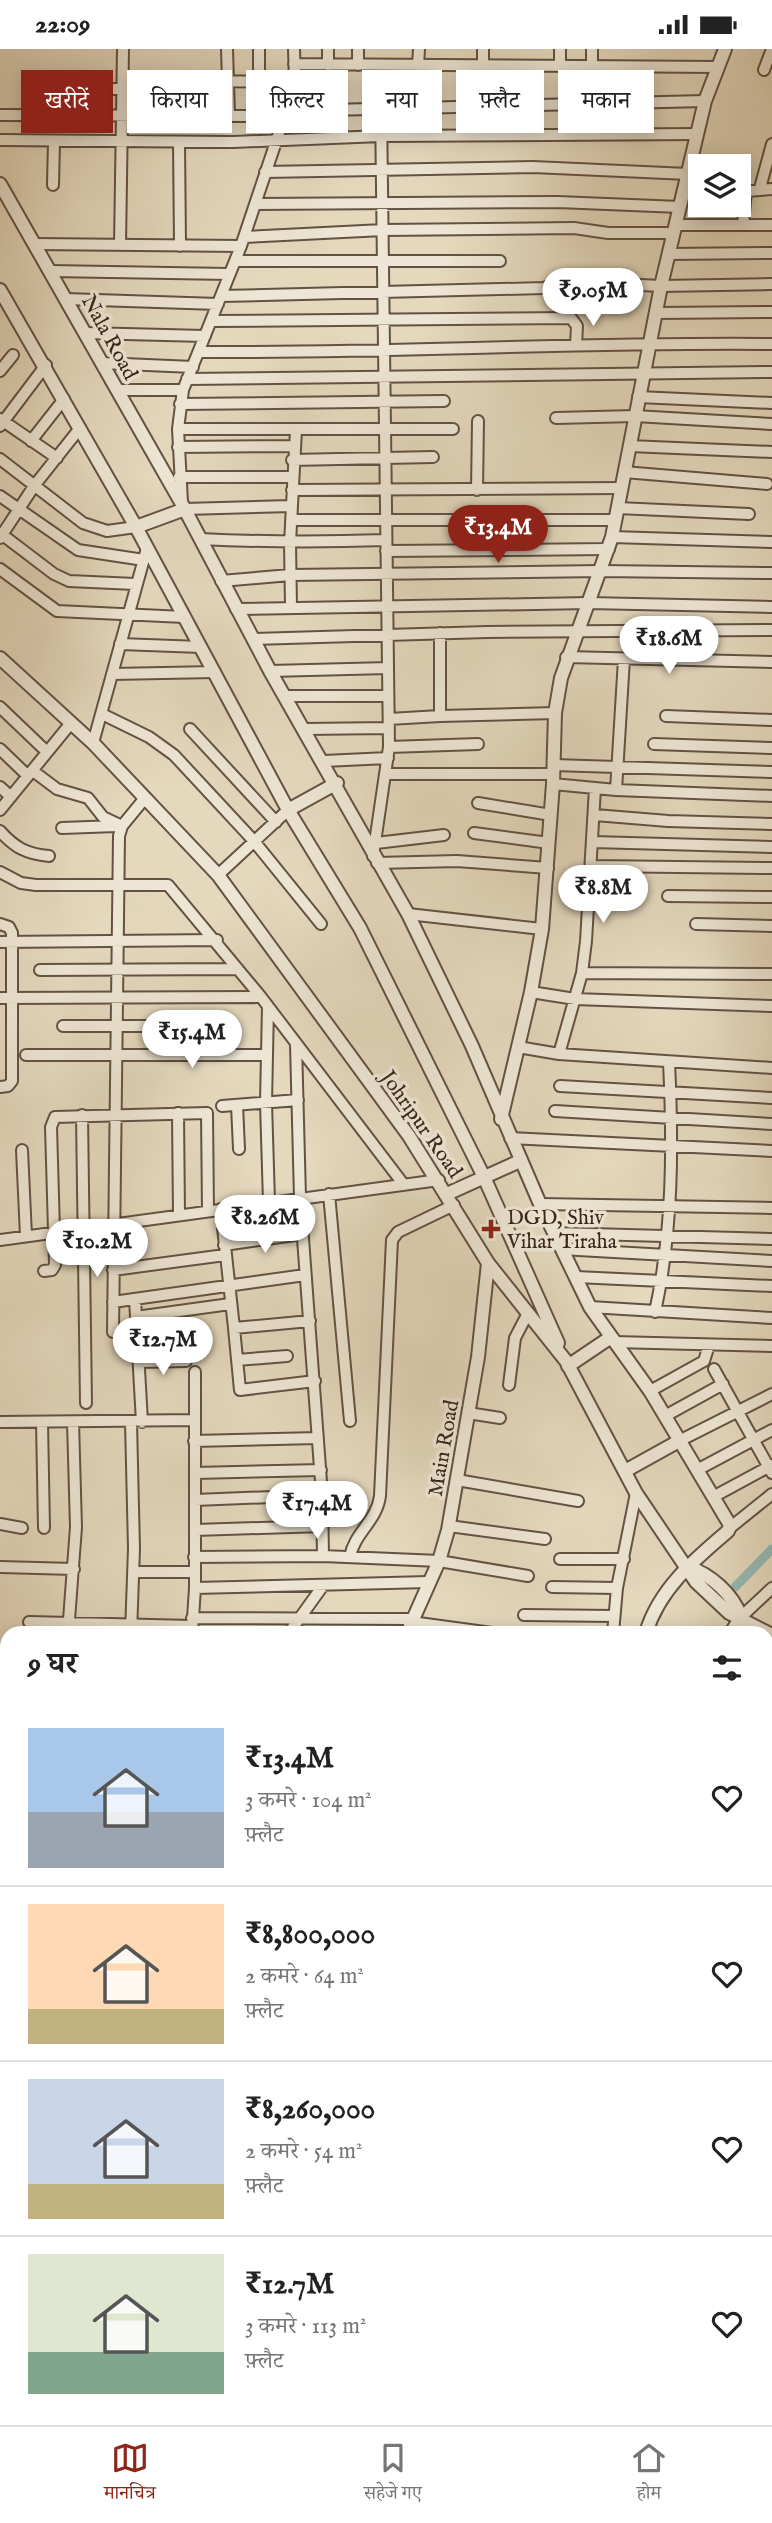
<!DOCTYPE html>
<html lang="hi">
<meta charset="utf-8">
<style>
body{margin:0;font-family:"IM FELL English","Noto Serif Devanagari",serif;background:#f2f2f2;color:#222;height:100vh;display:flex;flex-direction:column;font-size:26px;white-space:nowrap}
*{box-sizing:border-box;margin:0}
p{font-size:23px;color:#767676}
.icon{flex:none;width:38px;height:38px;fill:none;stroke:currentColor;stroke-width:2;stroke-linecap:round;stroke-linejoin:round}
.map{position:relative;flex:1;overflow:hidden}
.sheet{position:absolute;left:0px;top:1577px;width:774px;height:800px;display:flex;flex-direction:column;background:#fff;border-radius:21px 21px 0 0;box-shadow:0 4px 18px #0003}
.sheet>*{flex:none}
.hud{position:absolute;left:21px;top:21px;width:732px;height:63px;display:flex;gap:14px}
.fabs{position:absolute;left:688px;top:105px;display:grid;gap:14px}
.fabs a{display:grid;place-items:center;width:63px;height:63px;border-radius:0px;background:#fff;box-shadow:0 4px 18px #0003;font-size:35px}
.price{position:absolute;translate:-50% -60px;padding:0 16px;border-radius:24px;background:#fff;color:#222;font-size:23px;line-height:46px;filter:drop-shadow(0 2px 4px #0008)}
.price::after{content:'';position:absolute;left:50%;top:42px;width:21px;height:16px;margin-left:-10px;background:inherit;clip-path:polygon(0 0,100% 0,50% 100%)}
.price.current{background:#8f2418;color:#fff}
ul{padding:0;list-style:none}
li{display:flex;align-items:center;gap:21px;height:175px;padding:0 28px}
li+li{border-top:2px solid #e0e0e0}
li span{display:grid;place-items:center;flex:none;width:196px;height:140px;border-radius:0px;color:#555}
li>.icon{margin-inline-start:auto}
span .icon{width:84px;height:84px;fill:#fffc;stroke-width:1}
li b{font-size:30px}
h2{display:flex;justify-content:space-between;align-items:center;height:84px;padding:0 28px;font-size:30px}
.chip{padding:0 24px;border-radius:0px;background:#fff;box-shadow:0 4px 18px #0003;font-size:24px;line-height:63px}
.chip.current{background:#8f2418;color:#fff}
.status{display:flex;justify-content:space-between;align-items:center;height:49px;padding:0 35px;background:#fff;direction:ltr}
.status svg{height:19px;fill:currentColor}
.dock{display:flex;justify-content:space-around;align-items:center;height:98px;border-top:2px solid #e0e0e0;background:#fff;font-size:19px;color:#767676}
.dock a{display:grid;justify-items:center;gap:4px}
.dock .current{color:#8f2418}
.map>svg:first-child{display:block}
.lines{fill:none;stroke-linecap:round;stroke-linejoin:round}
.canal{stroke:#95b9b4;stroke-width:9}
.minor-casing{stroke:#635244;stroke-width:14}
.tertiary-casing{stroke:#635244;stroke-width:16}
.minor{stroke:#ede6d4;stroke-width:10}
.tertiary{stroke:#ede6d4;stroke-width:12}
.poi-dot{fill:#8f2418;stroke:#ede6d4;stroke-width:2.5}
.labels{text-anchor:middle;stroke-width:7;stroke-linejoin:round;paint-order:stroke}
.street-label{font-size:21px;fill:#38261b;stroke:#ede6d4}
.poi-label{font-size:21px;fill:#38261b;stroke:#ede6d4;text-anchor:start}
</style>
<div class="status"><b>22:09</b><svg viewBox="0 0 49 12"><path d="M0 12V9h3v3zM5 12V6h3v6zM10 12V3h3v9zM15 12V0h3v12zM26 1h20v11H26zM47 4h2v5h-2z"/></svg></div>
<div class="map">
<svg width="772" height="2376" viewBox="0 0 772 2376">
<rect width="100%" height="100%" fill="#e4d8bd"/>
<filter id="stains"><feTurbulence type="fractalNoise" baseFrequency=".00286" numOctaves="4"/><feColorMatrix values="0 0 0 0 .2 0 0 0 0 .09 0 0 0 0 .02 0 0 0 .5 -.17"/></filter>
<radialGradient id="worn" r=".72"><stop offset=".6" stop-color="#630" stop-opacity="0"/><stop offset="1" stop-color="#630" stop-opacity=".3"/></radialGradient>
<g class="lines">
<!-- canal -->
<path class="canal" d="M735,1538L772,1500"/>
<defs>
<path id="minor" d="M227,0L229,67
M259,0V33
M328,0V16
M294,15L718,18
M358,16V0
M560,16V0
M592,16V0
M418,17L419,0
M483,17V0
M764,21L772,0
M123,33L295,32
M28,40H122
M285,62L705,52
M0,66L283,67
M0,91L233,93L381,87L697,85
M179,93L180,197
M265,123L533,118L688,125
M53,136L54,92
M760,139L772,95
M255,155L558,153L680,158
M676,176H772
M743,176L746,142L772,140
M244,188L383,181L574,179L608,184H674
M34,195L241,197
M120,196L123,0
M669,205L772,204
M235,212H500
M50,222L229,225
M221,247L544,239L559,232L661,237L772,235
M66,250L218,255
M656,264L772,263
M212,272L571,269L577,277L576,296
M85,284L205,287
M199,303C390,304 581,293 772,295
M101,314L193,318
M0,322L13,306
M187,330L772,323
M117,341H183
M638,348L772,354
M180,355L444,352
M556,369L635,367L772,375
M0,370L57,409
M0,377L46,316
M178,380H453
M31,392L64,350
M629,397L772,403
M178,398L293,397
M0,410L83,474L107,482L136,478
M292,411L433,408
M624,423L767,435
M179,428H292
M292,441L621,439
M477,441L478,372
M0,447L78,501L144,511
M182,453L178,380L183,341L241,197L291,48L295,32L294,0
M618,459L749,465
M185,460L291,457
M292,471H616
M0,484L54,525L69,532L135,535
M612,488L772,493
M0,489L34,437L80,379
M200,490C262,493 324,493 386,491
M386,502L609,500
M0,520L57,562L184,568
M221,532L290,526L602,522L772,524
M291,558L290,494L296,381
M236,560L589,554L772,558
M253,590L487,583L772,581
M120,595L201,598
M566,608L772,613
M270,622L388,619
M112,625L215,623
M286,647H388
M0,658L47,703
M102,665L149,688L174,706L253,791L321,875
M440,667L555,664
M666,667L772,671
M389,670L440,667V584
M190,680L276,773
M305,680L389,679
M93,694L147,499
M654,695L772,699
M389,698L478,695
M0,700L28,727
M324,712L388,709
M554,716L772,723
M33,722L57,740L88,749L103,768L122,777
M387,725H553
M553,735L616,741L772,747
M0,738L11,748
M616,741L624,610
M478,754L551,766
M0,761L71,674
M595,766L668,772L772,775
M62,779L116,777
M0,782C15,799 27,805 49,807
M474,784L549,794
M593,793L772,798
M376,794L444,786
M373,807L389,698L381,58
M377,814L457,812L548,819
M592,817L772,819
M0,823L21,834L36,836H168L261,948L404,1136
M218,826L288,761
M668,847L772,848
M408,865L542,880
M0,875L9,878L12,884V1032L8,1037L0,1038
M696,875L772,877
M0,893L217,891
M40,921L238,920
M582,924L772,925
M531,943L575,950L772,957
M0,949L261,948
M268,957L266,1054L269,1153
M63,977H197
M296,995L300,1149L322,1446L323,1507
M518,998L559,1005L772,1019
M559,1005L582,924L586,892L595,739
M26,1006H267
M560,1037L772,1049
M237,1056L239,1100
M222,1057L298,1051
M555,1062L772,1075
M178,1064L179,1166
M82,1066L86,1354
M510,1089L772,1102
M22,1101L26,1187
M329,1145L350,1372
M540,1155L772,1159
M221,1160L234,1279L310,1272
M555,1184L772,1190
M0,1191L439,1131
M224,1196L302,1185
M561,1200L772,1212
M113,1221L225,1206
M44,1222L52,1221L55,1216L51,1078L55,1068L207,1064L208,1162
M576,1228L772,1237
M135,1250L142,1373
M113,1253L305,1226
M590,1258L772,1269
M655,1263C673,1181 673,1097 669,1013
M136,1268L230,1255
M234,1279L240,1341L315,1332
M113,1283L119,787L122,777L145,749
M614,1293L772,1297
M237,1311L287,1307
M140,1313L186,1312
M714,1320L772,1424
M509,1336L515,1289L528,1264
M650,1342L704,1312L709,1296
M468,1364L500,1369
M665,1367L723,1335
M0,1373L195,1371
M42,1373L44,1479
M194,1392L318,1389
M679,1392L772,1345
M697,1421L772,1381
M195,1424L321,1421
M457,1431L578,1452
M713,1448L772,1416
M195,1451L322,1446
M0,1475L22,1479
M449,1477L545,1490
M731,1478L772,1445
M195,1481L322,1477
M194,1508L323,1507L439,1512L528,1527
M350,1508C354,1484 377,1472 380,1447L392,1191L398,1183L454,1156
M560,1510H624
M0,1518L74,1520
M133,1523H194
M552,1538L617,1539
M195,1539L428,1533
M524,1566L614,1567
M741,1568L772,1539
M192,1569L411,1570
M29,1573L192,1577
M411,1573L492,1584
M68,1584L76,1478L73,1373
M131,1584L134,1500L131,1373
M192,1584L195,1539V1323
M289,1584L322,1538
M613,1584L617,1539L636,1444
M766,1624L772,1627
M0,1635L7,1637
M0,1673L7,1675
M0,1710L7,1685
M0,1786L7,1789
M0,1902L7,1906
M0,1933L7,1937
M0,1989L7,1993
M0,2011L7,2015
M766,2012L772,2013
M766,2030H772
M766,2056H772
M0,2068L7,2073
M766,2096H772
M0,2117L7,2123
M766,2128H772
M0,2147L7,2153
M766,2156H772
M0,2178L7,2183
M766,2179L772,2167
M0,2227L7,2233
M766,2249L772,2236
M0,2270L7,2275
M766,2282L772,2284
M766,2328L772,2314
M0,2331L7,2337
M41,2370L48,2376
M223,2370L247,2376
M299,2370L317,2376
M439,2370L460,2376
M617,2370L641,2376
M725,2370L738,2376
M745,2376L749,2370"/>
<path id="tertiary" d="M0,135L182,455L270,622L408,865L472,997L540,1155L590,1258L650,1342L730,1476L728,1482C695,1510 659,1540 646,1584
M0,241L136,478L288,761L360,879L484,1128L558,1294
M136,478L185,460
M0,609L93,694L218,826L409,1087L488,1214L566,1312L636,1444L696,1533L729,1564L772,1586
M288,761L337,734
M501,1070L531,943L542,880L553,735L555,664L561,629L612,488L661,237L705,52L725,0
M447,1145L520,1112
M568,1317L611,1288
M625,1422L679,1392
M688,1518C710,1525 733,1545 741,1568L731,1584
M407,1584L439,1512L448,1481L478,1308L488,1214
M766,1773L772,1788
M0,1822L7,1825
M766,1948L772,1962
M298,2376L299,2370"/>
</defs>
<!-- minor casing -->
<use href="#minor" class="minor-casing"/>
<!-- tertiary casing -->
<use href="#tertiary" class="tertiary-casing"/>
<!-- minor -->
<use href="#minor" class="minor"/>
<!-- tertiary -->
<use href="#tertiary" class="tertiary"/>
</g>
<!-- markers -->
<path class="poi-dot" d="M487.5 1169.5h7v7h7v7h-7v7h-7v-7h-7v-7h7z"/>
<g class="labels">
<!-- street labels -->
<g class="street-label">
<text transform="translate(110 288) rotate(61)" y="7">Nala Road</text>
<text transform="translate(422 1075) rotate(55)" y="7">Johripur Road</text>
<text transform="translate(443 1399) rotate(-80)" y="7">Main Road</text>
</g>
<!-- poi labels -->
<g class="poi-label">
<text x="507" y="1175">DGD, Shiv<tspan x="507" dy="24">Vihar Tiraha</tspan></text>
</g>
</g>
<rect width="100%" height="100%" filter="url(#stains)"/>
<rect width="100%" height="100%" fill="url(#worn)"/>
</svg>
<div class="fabs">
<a><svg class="icon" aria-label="layers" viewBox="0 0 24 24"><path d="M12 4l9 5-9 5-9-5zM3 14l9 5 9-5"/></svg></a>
</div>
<b class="price" style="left:593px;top:279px">₹9.05M</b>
<b class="price current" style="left:498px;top:516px">₹13.4M</b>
<b class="price" style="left:669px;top:627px">₹18.6M</b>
<b class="price" style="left:603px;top:876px">₹8.8M</b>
<b class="price" style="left:192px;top:1021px">₹15.4M</b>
<b class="price" style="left:265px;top:1206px">₹8.26M</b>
<b class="price" style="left:97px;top:1230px">₹10.2M</b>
<b class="price" style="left:163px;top:1328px">₹12.7M</b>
<b class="price" style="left:317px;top:1492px">₹17.4M</b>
<div class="hud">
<a class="chip current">खरीदें</a>
<a class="chip">किराया</a>
<a class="chip">फ़िल्टर</a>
<a class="chip">नया</a>
<a class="chip">फ़्लैट</a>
<a class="chip">मकान</a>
</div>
<section class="sheet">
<h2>9 घर<svg class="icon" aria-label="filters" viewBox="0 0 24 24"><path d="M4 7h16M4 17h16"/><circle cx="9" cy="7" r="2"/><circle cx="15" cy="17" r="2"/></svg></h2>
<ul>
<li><span style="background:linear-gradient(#a9c7e8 60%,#9aa5b1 0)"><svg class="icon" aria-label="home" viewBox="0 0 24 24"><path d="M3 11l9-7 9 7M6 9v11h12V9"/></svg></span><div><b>₹13.4M</b><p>3 कमरे · 104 m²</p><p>फ़्लैट</p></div><svg class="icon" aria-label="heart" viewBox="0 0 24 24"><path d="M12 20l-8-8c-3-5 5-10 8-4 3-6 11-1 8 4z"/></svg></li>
<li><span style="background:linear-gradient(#ffd9b3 75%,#c2b280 0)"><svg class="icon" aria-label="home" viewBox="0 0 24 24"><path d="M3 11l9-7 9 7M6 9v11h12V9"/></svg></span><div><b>₹8,800,000</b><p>2 कमरे · 64 m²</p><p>फ़्लैट</p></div><svg class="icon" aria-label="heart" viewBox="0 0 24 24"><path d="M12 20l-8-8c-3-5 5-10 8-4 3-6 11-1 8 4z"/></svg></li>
<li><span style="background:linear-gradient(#c9d6e8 75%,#c2b280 0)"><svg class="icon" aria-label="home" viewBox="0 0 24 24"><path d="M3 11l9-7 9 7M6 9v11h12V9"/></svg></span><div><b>₹8,260,000</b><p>2 कमरे · 54 m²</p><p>फ़्लैट</p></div><svg class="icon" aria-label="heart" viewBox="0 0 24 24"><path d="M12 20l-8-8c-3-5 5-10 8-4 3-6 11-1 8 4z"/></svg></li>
<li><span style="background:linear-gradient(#dfe7d0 70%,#7fa58c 0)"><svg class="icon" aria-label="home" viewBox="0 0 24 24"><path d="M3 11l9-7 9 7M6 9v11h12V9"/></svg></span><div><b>₹12.7M</b><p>3 कमरे · 113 m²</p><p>फ़्लैट</p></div><svg class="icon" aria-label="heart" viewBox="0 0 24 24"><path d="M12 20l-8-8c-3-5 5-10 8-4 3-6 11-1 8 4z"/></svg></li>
</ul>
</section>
</div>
<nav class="dock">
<a class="current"><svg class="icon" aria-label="map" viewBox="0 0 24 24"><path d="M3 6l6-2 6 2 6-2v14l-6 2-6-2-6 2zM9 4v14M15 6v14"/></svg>मानचित्र</a>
<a><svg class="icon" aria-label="saved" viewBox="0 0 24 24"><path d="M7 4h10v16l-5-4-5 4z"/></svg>सहेजे गए</a>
<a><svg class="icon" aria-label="home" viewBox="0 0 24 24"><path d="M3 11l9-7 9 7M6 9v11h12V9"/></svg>होम</a>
</nav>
